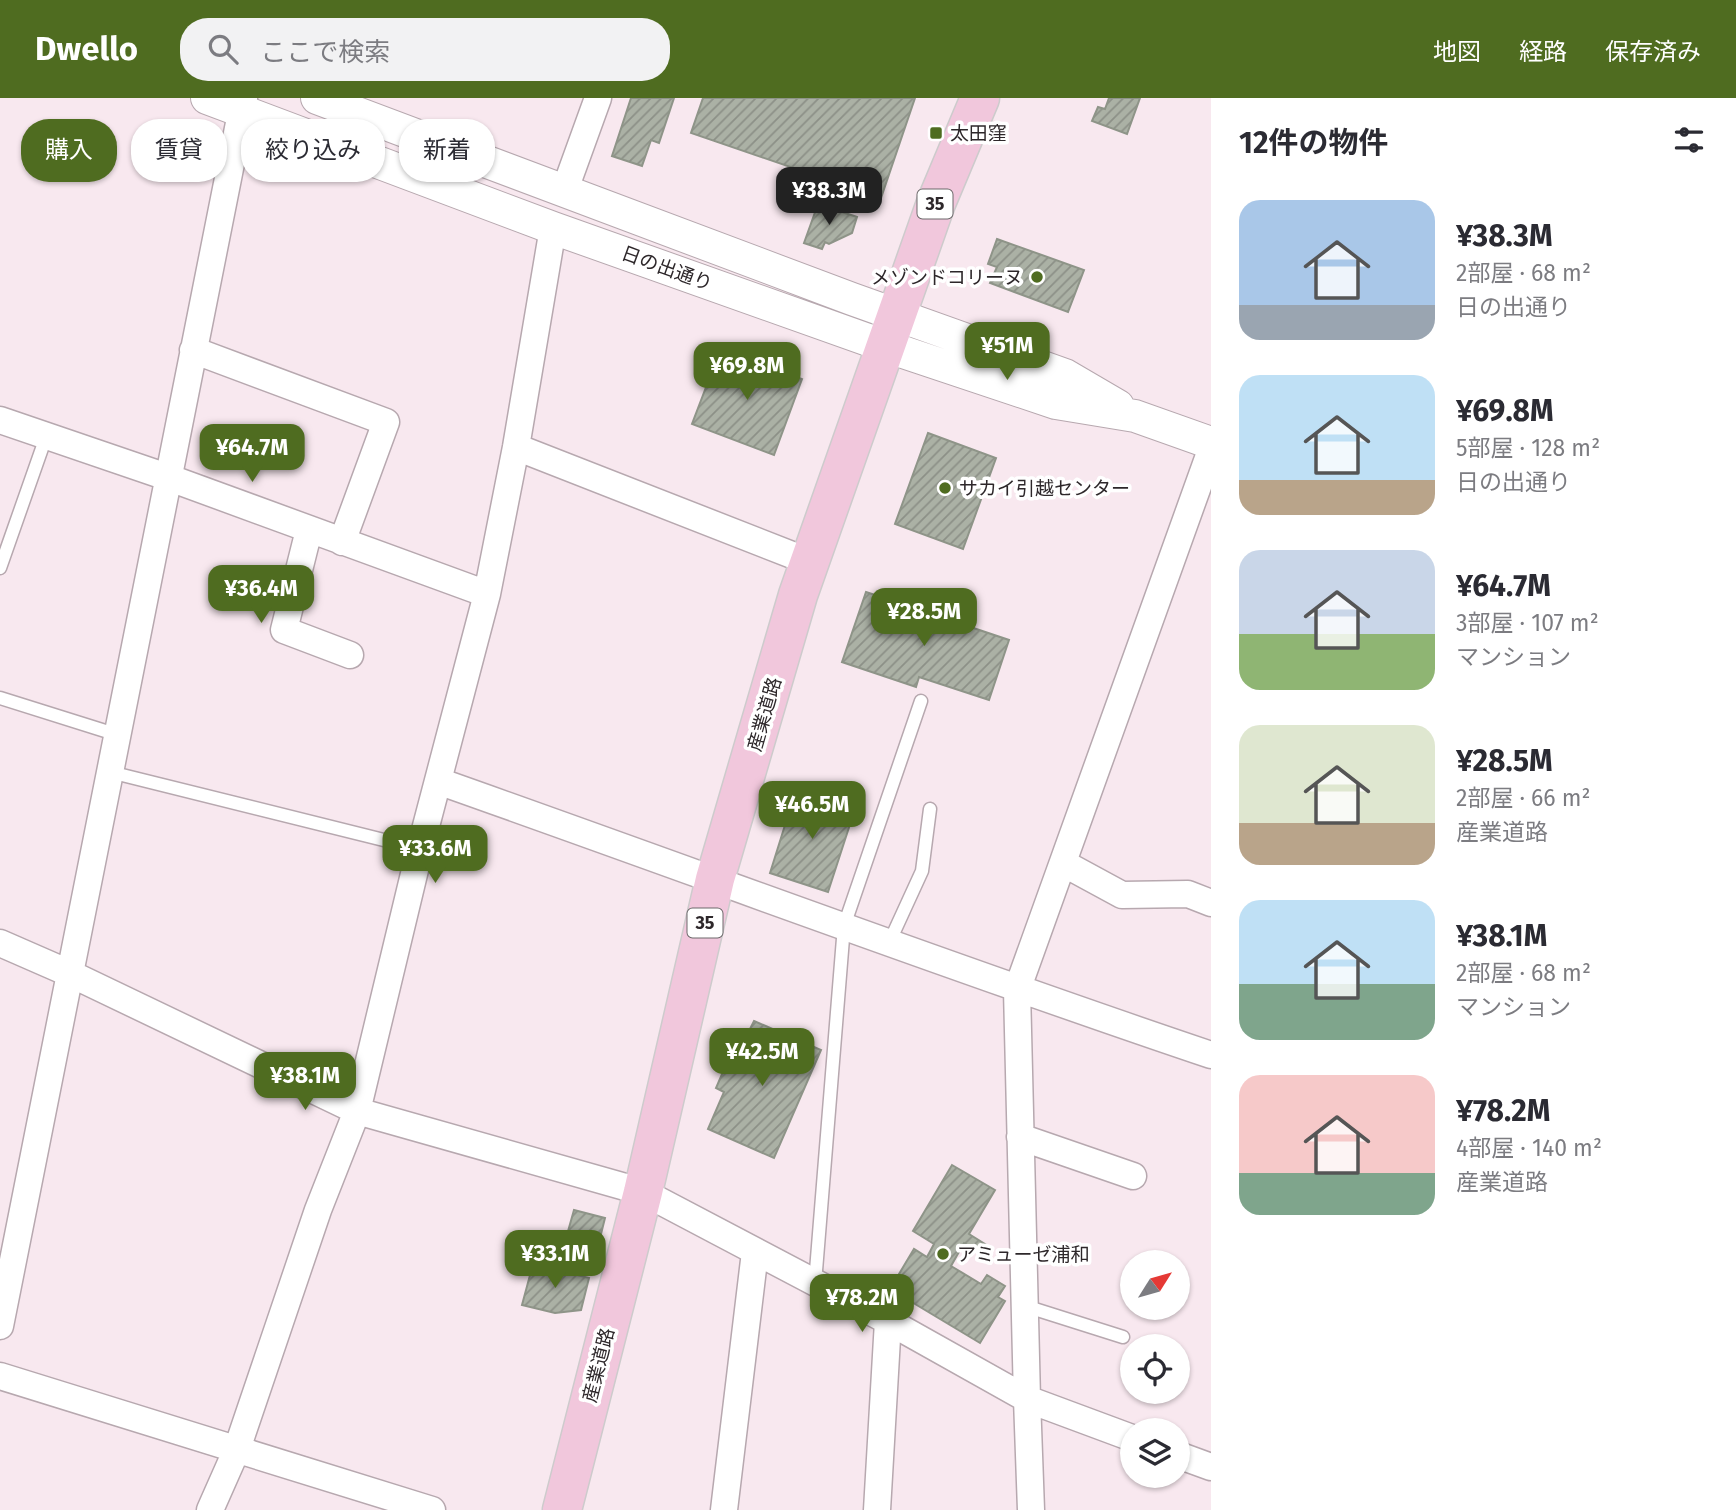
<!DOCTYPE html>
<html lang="ja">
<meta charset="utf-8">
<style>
body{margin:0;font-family:"Fira Sans","Noto Sans JP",sans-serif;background:#f2f2f3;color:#2b2b33;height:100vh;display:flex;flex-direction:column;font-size:26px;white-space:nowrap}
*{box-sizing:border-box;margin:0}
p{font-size:23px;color:#7c7c81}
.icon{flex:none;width:38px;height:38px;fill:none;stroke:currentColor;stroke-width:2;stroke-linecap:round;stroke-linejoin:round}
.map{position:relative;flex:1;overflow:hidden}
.panel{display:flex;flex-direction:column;background:#fff;width:525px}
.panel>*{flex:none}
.banner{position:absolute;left:21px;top:21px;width:665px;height:63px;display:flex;gap:14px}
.needle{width:46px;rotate:53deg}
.fabs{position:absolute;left:1120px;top:1152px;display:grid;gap:14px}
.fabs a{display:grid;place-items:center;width:70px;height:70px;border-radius:50%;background:#fff;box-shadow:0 2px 5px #0004;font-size:35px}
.price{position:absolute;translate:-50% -60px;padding:0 16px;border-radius:14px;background:#4f6c20;color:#fff;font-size:23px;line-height:46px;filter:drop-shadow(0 2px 4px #0008)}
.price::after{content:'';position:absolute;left:50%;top:42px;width:21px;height:16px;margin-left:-10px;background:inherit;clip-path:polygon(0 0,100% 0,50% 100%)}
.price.selected{background:#222;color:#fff}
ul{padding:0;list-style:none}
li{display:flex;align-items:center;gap:21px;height:175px;padding:0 28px}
li span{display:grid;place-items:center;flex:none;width:196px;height:140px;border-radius:21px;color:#555}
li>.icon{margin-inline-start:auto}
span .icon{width:84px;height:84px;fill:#fffc;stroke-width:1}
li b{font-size:30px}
h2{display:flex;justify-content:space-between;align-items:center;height:84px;padding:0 28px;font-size:30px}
.chip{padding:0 24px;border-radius:28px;background:#fff;box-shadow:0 2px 5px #0004;font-size:24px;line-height:63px}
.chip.selected{background:#4f6c20;color:#fff}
header{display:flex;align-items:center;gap:42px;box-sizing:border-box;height:98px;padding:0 35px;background:#4f6c20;color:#fff}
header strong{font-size:33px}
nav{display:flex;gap:38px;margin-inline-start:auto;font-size:24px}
.search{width:490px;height:63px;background:#f2f2f3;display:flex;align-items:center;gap:18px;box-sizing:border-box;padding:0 24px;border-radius:28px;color:#7c7c81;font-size:26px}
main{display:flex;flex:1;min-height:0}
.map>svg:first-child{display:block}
.building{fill:url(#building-hatch);stroke:#8e9488;stroke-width:2}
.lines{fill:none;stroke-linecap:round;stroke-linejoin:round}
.service-casing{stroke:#b7a8af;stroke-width:15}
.minor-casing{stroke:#b7a8af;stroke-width:29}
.tertiary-casing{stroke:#b7a8af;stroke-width:34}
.primary-casing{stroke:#cdcbcc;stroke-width:41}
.service{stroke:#fff;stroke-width:12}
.minor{stroke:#fff;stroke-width:26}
.tertiary{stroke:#fff;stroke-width:32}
.primary{stroke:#f1c7dc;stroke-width:38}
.poi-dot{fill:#4f6c20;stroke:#fff;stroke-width:2.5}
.labels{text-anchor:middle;stroke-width:7;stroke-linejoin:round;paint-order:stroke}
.shield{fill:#fff;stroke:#6c686a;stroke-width:2}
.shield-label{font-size:18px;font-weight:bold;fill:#2d272a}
.poi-label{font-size:19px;fill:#2d272a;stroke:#fff;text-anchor:start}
.street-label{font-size:19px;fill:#2d272a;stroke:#fff}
</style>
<header>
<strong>Dwello</strong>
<div class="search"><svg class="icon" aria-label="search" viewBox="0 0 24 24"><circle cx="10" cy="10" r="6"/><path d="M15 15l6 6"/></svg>ここで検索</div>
<nav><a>地図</a><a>経路</a><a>保存済み</a></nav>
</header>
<main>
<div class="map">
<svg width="1211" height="1412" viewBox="0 0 1211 1412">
<defs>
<pattern id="building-hatch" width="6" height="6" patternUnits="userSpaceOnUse" patternTransform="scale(1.75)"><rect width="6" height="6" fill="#abb1a5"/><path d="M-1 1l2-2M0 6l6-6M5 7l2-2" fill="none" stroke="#8c9087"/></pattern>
</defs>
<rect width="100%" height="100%" fill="#f8e8ef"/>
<!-- building -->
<path class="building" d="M631,0H674L659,45L651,42L642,68L612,58Z
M703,0H915L881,100L691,35Z
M1109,0H1140L1127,36L1092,23L1098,9L1105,11Z
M818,106L857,119L852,135L829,146L825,144L822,151L804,145Z
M997,141L1084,172L1068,214L990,185L997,169L988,166Z
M721,250L802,281L774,357L692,326Z
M928,335L996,360L963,451L895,426Z
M866,494L1009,542L989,602L919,579L916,589L842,564Z
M796,692L855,711L828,794L770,775Z
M754,923L821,952L774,1060L708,1031L724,994L716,990L741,932L748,935Z
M952,1067L995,1092L969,1136L985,1146L980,1154L964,1145L951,1168L981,1186L987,1177L1005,1188L998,1199L1005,1203L980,1245L890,1191L914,1151L927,1159L934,1146L913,1133Z
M574,1112L605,1120L591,1176L532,1161L539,1137L565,1144Z
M533,1166L589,1180L581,1212L555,1215L522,1207Z"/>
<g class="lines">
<defs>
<path id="service" d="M0,470L46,339
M0,600L118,637
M110,674L420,751
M889,845L922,773L930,711
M815,1185L844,828L921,603
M1025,1208L1123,1239"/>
<path id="minor" d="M564,94L598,0
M193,252L386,324L342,444
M0,322L167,379L487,496
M516,349L810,464
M309,432L284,532L350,557
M438,683C696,774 952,870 1211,957
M1063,765L1122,797L1188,796L1211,805
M0,845L71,876L357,1013L643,1094L888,1223L1027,1301L1031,1412
M1020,1039L1133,1078
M0,1228C83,819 159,409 244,0
M0,1278L432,1412
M1132,1340L1027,1301L1017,892L1211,352
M1178,1357L1211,1369
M210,1412L237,1351L318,1112L357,1013L420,751L487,496L516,349L553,130
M724,1412L755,1154
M877,1412L888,1223"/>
<path id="tertiary" d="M207,0L553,130L885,248L1056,305L1135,318L1211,345
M317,0L852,201L1065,277L1118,308"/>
<path id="primary" d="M562,1412L643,1094L715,781L798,497L936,105L980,0"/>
</defs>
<!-- service casing -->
<use href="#service" class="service-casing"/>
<!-- minor casing -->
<use href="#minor" class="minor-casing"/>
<!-- tertiary casing -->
<use href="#tertiary" class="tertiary-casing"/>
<!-- primary casing -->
<use href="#primary" class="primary-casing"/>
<!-- service -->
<use href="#service" class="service"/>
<!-- minor -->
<use href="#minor" class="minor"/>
<!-- tertiary -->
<use href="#tertiary" class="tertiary"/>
<!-- primary -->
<use href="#primary" class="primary"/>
</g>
<!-- markers -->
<g class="poi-dot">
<rect x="929" y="28" width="14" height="14" rx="3.5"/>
<circle cx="1037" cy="179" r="7"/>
<circle cx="945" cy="390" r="7"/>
<circle cx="943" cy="1156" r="7"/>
</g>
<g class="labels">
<!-- shield labels -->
<g class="shield">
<rect x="917.5" y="91.5" width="35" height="29" rx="5"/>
<rect x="687.5" y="810.5" width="35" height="29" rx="5"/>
</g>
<g class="shield-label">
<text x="935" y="112">35</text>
<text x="705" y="831">35</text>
</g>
<!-- poi labels -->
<g class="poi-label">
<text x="950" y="42">太田窪</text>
<text x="1023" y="186" text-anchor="end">メゾンドコリーヌ</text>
<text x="959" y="397">サカイ引越センター</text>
<text x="957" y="1163">アミューゼ浦和</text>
</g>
<!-- street labels -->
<g class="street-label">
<text transform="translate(667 170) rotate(20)" y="7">日の出通り</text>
<text transform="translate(764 616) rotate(-74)" y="7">産業道路</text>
<text transform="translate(598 1267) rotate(-76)" y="7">産業道路</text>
</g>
</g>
</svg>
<div class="fabs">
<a><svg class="needle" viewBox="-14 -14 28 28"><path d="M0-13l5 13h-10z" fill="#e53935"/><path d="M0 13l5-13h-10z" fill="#7c7c81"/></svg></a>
<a><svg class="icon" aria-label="locate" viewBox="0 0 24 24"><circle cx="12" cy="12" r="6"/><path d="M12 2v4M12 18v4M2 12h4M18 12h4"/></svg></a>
<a><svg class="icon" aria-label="layers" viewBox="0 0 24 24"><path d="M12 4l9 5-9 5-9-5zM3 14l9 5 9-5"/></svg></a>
</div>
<b class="price selected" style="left:829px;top:129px">¥38.3M</b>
<b class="price" style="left:1007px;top:284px">¥51M</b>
<b class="price" style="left:747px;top:304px">¥69.8M</b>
<b class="price" style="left:252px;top:386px">¥64.7M</b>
<b class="price" style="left:261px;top:527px">¥36.4M</b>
<b class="price" style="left:924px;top:550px">¥28.5M</b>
<b class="price" style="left:812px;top:743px">¥46.5M</b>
<b class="price" style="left:435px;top:787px">¥33.6M</b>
<b class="price" style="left:762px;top:990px">¥42.5M</b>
<b class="price" style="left:305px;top:1014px">¥38.1M</b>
<b class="price" style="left:555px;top:1192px">¥33.1M</b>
<b class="price" style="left:862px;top:1236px">¥78.2M</b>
<div class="banner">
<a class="chip selected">購入</a>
<a class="chip">賃貸</a>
<a class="chip">絞り込み</a>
<a class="chip">新着</a>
</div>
</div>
<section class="panel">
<h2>12件の物件<svg class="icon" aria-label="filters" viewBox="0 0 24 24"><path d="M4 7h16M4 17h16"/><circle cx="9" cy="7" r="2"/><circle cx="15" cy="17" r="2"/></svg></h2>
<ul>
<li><span style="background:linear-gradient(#a9c7e8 75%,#9aa5b1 0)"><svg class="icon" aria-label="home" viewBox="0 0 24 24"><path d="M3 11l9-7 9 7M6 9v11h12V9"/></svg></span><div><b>¥38.3M</b><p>2部屋 · 68 m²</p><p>日の出通り</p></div></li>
<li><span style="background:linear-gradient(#bfe0f5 75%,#b9a48a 0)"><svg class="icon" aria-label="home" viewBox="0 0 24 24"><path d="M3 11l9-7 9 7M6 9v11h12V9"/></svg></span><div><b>¥69.8M</b><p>5部屋 · 128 m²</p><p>日の出通り</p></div></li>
<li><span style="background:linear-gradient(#c9d6e8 60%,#8fb573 0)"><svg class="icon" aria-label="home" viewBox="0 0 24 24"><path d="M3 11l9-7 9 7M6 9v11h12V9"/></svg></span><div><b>¥64.7M</b><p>3部屋 · 107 m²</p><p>マンション</p></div></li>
<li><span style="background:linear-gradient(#dfe7d0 70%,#b9a48a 0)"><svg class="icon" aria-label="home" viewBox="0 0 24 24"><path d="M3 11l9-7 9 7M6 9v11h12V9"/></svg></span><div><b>¥28.5M</b><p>2部屋 · 66 m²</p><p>産業道路</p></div></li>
<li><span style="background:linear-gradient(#bfe0f5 60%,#7fa58c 0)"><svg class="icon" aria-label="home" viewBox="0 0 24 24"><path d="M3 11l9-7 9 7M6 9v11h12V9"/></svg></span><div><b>¥38.1M</b><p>2部屋 · 68 m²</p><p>マンション</p></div></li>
<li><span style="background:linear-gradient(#f6c9c9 70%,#7fa58c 0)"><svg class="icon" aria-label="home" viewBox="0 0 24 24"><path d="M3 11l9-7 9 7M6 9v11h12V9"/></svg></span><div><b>¥78.2M</b><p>4部屋 · 140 m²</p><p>産業道路</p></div></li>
</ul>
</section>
</main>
